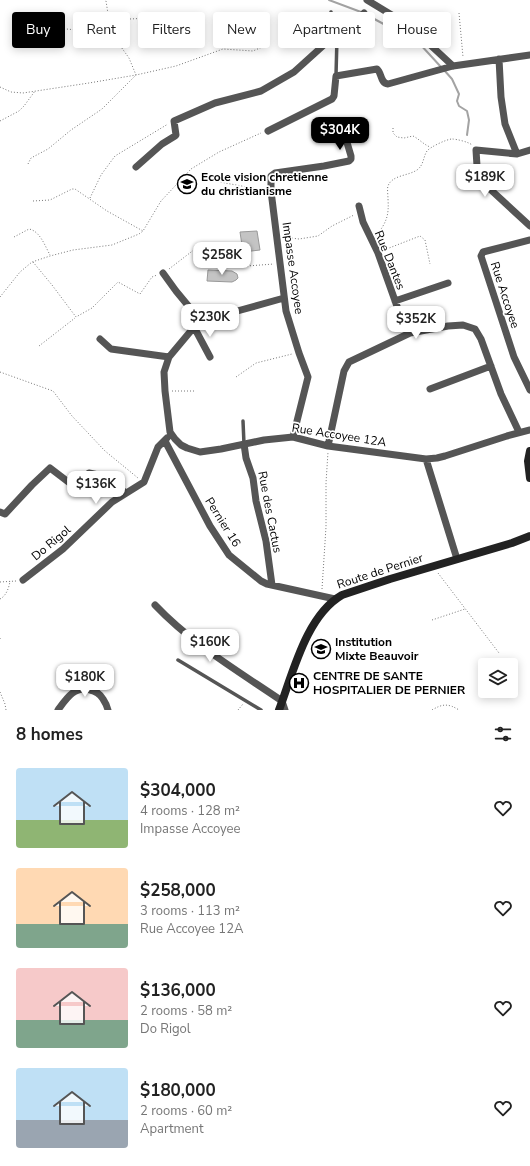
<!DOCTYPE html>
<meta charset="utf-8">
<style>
body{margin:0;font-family:"Nunito Sans",sans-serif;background:#f6f6f6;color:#222;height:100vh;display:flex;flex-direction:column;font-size:15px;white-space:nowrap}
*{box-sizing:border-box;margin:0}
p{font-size:13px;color:#767676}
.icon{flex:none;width:22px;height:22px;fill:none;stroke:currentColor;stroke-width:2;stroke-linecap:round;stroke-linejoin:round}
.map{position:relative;height:710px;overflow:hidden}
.sheet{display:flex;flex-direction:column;background:#fff;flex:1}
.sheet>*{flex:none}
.top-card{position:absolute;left:12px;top:12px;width:506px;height:36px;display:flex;gap:8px}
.buttons{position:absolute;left:478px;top:658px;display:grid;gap:8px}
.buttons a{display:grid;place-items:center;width:40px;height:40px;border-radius:4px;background:#fff;box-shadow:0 2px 10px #0003;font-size:20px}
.price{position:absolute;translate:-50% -34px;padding:0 9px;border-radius:8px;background:#fff;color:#222;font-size:13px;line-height:26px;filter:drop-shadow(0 1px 2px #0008)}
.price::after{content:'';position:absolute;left:50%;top:24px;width:12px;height:9px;margin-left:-6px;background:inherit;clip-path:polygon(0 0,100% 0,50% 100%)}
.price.on{background:#000;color:#fff}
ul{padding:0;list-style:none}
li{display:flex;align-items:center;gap:12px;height:100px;padding:0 16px}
li span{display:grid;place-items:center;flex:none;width:112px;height:80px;border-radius:4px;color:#555}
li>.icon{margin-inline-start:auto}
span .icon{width:48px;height:48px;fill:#fffc;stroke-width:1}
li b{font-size:17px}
h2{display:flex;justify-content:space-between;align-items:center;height:48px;padding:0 16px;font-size:17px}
.tag{padding:0 14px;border-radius:4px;background:#fff;box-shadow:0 2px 10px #0003;font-size:14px;line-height:36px}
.tag.on{background:#000;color:#fff}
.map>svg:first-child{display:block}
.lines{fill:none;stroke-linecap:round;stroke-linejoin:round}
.stream{stroke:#a3a3a3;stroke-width:2}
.building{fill:#c4c4c4;stroke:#999}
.path{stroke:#777;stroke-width:1;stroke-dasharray:1 2;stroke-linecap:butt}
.lane{stroke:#555;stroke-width:3.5}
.street{stroke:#555;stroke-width:7}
.secondary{stroke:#222;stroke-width:8}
.labels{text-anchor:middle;stroke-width:3.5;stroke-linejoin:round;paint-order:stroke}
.poi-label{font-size:12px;font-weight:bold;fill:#000;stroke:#fff;text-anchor:start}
.street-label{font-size:12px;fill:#000;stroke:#fff}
</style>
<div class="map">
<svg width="530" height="710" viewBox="0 0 530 710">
<rect width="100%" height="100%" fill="#fff"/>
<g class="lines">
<!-- stream -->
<path class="stream" d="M329,0L361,12
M365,14L419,43L441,67
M444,70L452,79L459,94L457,101L459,106L467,111L469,120L467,135"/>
</g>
<!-- building -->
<path class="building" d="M257,231L260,250L243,252L240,232Z
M208,270L232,271L237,274L238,278L236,280L232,282L207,281Z"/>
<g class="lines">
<!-- path -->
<path class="path" d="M459,13L463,57
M109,20L150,18
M55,28L111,33
M0,87L11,92L23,93L89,83L136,75L176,66L223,49L253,51L269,44
M0,121L19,111L24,106L35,91
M393,128V133L397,137L404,138L413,136C419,139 423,144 430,147
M28,164L31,158L48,149L71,130L102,109L136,75L129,58L111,33L106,1L105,0
M209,179L225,183L264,190
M90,198L101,175L115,156L168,124
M33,201L50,200L72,189H75L107,211L143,231
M376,236C387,222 389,215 388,199C388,195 387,189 388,186C392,175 408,176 417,170C424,165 423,157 427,151C430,147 447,139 452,139C456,139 469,142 472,145
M14,237L29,229C40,231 45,246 50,255
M283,237L299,239L318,236L332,226L354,215
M384,250L420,236L425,240L430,264
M33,262L52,285L76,317L92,308L118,282L140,294L152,277L157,275
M169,269L195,249L205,255L215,264L247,266L274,264
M0,297L20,272L32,262L50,256L73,250L112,245L139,234L143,231L161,201L191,169L219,152L261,133
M39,346L75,318
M0,372L53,391L72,416L105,451L138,478
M236,377L256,363L292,354
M172,391H195
M261,488H266
M438,573L499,653
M0,582L16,581
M322,589L326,527V483L328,452
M0,599C6,596 9,588 10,581
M432,620L465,609
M0,638V639
M0,692L5,704L6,710
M238,710L243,704
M432,710C442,704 448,703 459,710"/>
<!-- lane -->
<path class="lane" d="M331,12L337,38L336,75
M243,421L244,444
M178,660L261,710"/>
<!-- street -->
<path class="street" d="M367,0L395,17L412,28L453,66
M499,59L501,97L505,124L517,154
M268,131L332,99L334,96L336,76L377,69C382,73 380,83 388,84L453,66L530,55
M530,150L517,154L476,150L477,166L491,190L530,226
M136,167L162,144L175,136L176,135L174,121L215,103L261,91L294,72L336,34L350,26L364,13
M530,240L483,252L481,256L514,357L530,390
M163,273L176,291L200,320
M284,298L230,313L217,312L200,320L169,357L164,372L165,391L170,432L175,439L181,445L187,448L200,452L221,449L264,440L293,437L328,446L426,459L437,458L445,456L507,436L530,430
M395,301L448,283
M194,327L210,357
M410,333L448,326L463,325L475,329L481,339L501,394L519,432
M100,339L111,349L169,357
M430,389L491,366
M293,437L308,377L299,353L286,311L271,191V176L275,173L324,166L349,161L351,159V156L343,129
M165,441L210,526L229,555L261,581L267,584L335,599
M244,444L246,458L253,478L256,501L266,541L272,585
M328,446L344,371L349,362L410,333L398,309L378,253L363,222L359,206
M426,459L457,559
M0,512L5,514L32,485L50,468L71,484L79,481L89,473L103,476L126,493
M23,580L63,549L112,502L144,482L158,447L167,438
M155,605C192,644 238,671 282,701L285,710
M58,710C66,699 75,685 90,690C96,691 100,694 103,699C105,702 107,706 108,710"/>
<!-- secondary -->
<path class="secondary" d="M530,451L528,461L530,478
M279,710C293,673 306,616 342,595L390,579L512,543L530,536"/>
</g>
<!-- icons -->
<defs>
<symbol id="school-ring" viewBox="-11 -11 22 22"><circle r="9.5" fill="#fff" stroke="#000" stroke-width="1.5"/><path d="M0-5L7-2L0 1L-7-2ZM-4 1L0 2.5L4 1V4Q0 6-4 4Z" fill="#000"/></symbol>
<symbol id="hospital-ring" viewBox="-11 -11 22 22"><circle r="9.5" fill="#fff" stroke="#000" stroke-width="1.5"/><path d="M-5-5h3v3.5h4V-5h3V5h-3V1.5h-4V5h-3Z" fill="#000"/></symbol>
</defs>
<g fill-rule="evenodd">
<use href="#school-ring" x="176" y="173" width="22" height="22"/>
<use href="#school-ring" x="310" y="638" width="22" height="22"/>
<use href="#hospital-ring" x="288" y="672" width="22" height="22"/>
</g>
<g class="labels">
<!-- poi labels -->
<g class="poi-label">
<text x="201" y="181">Ecole vision chretienne<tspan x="201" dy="14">du christianisme</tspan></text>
<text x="335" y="646">Institution<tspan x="335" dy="14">Mixte Beauvoir</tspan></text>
<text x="313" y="680">CENTRE DE SANTE<tspan x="313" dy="14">HOSPITALIER DE PERNIER</tspan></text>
</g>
<!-- street labels -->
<g class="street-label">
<text transform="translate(390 260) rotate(68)" y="4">Rue Dantes</text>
<text transform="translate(293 268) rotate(82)" y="4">Impasse Accoyee</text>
<text transform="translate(505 295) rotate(72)" y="4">Rue Accoyee</text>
<text transform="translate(339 435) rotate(9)" y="4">Rue Accoyee 12A</text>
<text transform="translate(270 512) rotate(79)" y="4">Rue des Cactus</text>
<text transform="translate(223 522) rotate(58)" y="4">Pernier 16</text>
<text transform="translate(51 543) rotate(-40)" y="4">Do Rigol</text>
<text transform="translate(380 571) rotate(-18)" y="4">Route de Pernier</text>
</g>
</g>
</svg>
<div class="buttons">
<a><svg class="icon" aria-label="layers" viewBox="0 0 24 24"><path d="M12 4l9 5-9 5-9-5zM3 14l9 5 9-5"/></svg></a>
</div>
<b class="price on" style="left:340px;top:151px">$304K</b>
<b class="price" style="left:485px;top:198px">$189K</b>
<b class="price" style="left:222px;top:276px">$258K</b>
<b class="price" style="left:210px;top:338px">$230K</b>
<b class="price" style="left:416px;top:340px">$352K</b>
<b class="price" style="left:96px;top:505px">$136K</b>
<b class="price" style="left:210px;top:663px">$160K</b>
<b class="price" style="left:85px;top:698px">$180K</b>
<div class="top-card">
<a class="tag on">Buy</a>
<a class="tag">Rent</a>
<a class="tag">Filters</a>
<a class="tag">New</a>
<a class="tag">Apartment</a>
<a class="tag">House</a>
</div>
</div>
<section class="sheet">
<h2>8 homes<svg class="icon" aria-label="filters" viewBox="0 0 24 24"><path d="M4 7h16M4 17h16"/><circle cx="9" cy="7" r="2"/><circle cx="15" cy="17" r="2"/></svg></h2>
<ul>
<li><span style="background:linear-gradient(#bfe0f5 65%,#8fb573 0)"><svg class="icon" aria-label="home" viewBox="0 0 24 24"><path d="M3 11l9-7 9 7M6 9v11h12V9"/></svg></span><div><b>$304,000</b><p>4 rooms · 128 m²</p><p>Impasse Accoyee</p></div><svg class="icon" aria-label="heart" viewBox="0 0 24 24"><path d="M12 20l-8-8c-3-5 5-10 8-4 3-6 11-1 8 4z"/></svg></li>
<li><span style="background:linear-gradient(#ffd9b3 70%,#7fa58c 0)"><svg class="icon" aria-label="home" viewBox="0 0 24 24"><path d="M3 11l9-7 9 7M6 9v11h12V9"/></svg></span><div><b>$258,000</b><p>3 rooms · 113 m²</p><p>Rue Accoyee 12A</p></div><svg class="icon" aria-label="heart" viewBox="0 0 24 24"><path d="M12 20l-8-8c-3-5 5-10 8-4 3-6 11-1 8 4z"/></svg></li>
<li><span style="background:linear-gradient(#f6c9c9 65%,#7fa58c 0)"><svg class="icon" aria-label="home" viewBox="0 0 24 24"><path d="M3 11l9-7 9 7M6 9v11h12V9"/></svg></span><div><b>$136,000</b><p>2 rooms · 58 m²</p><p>Do Rigol</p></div><svg class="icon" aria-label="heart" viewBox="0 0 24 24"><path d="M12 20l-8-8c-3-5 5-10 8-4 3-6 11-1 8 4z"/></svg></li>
<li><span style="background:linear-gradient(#bfe0f5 65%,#9aa5b1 0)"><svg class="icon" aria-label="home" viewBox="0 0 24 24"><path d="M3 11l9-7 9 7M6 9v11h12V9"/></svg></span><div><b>$180,000</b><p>2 rooms · 60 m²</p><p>Apartment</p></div><svg class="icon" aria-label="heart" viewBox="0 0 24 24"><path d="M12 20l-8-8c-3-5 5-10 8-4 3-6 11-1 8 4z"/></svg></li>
</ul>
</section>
